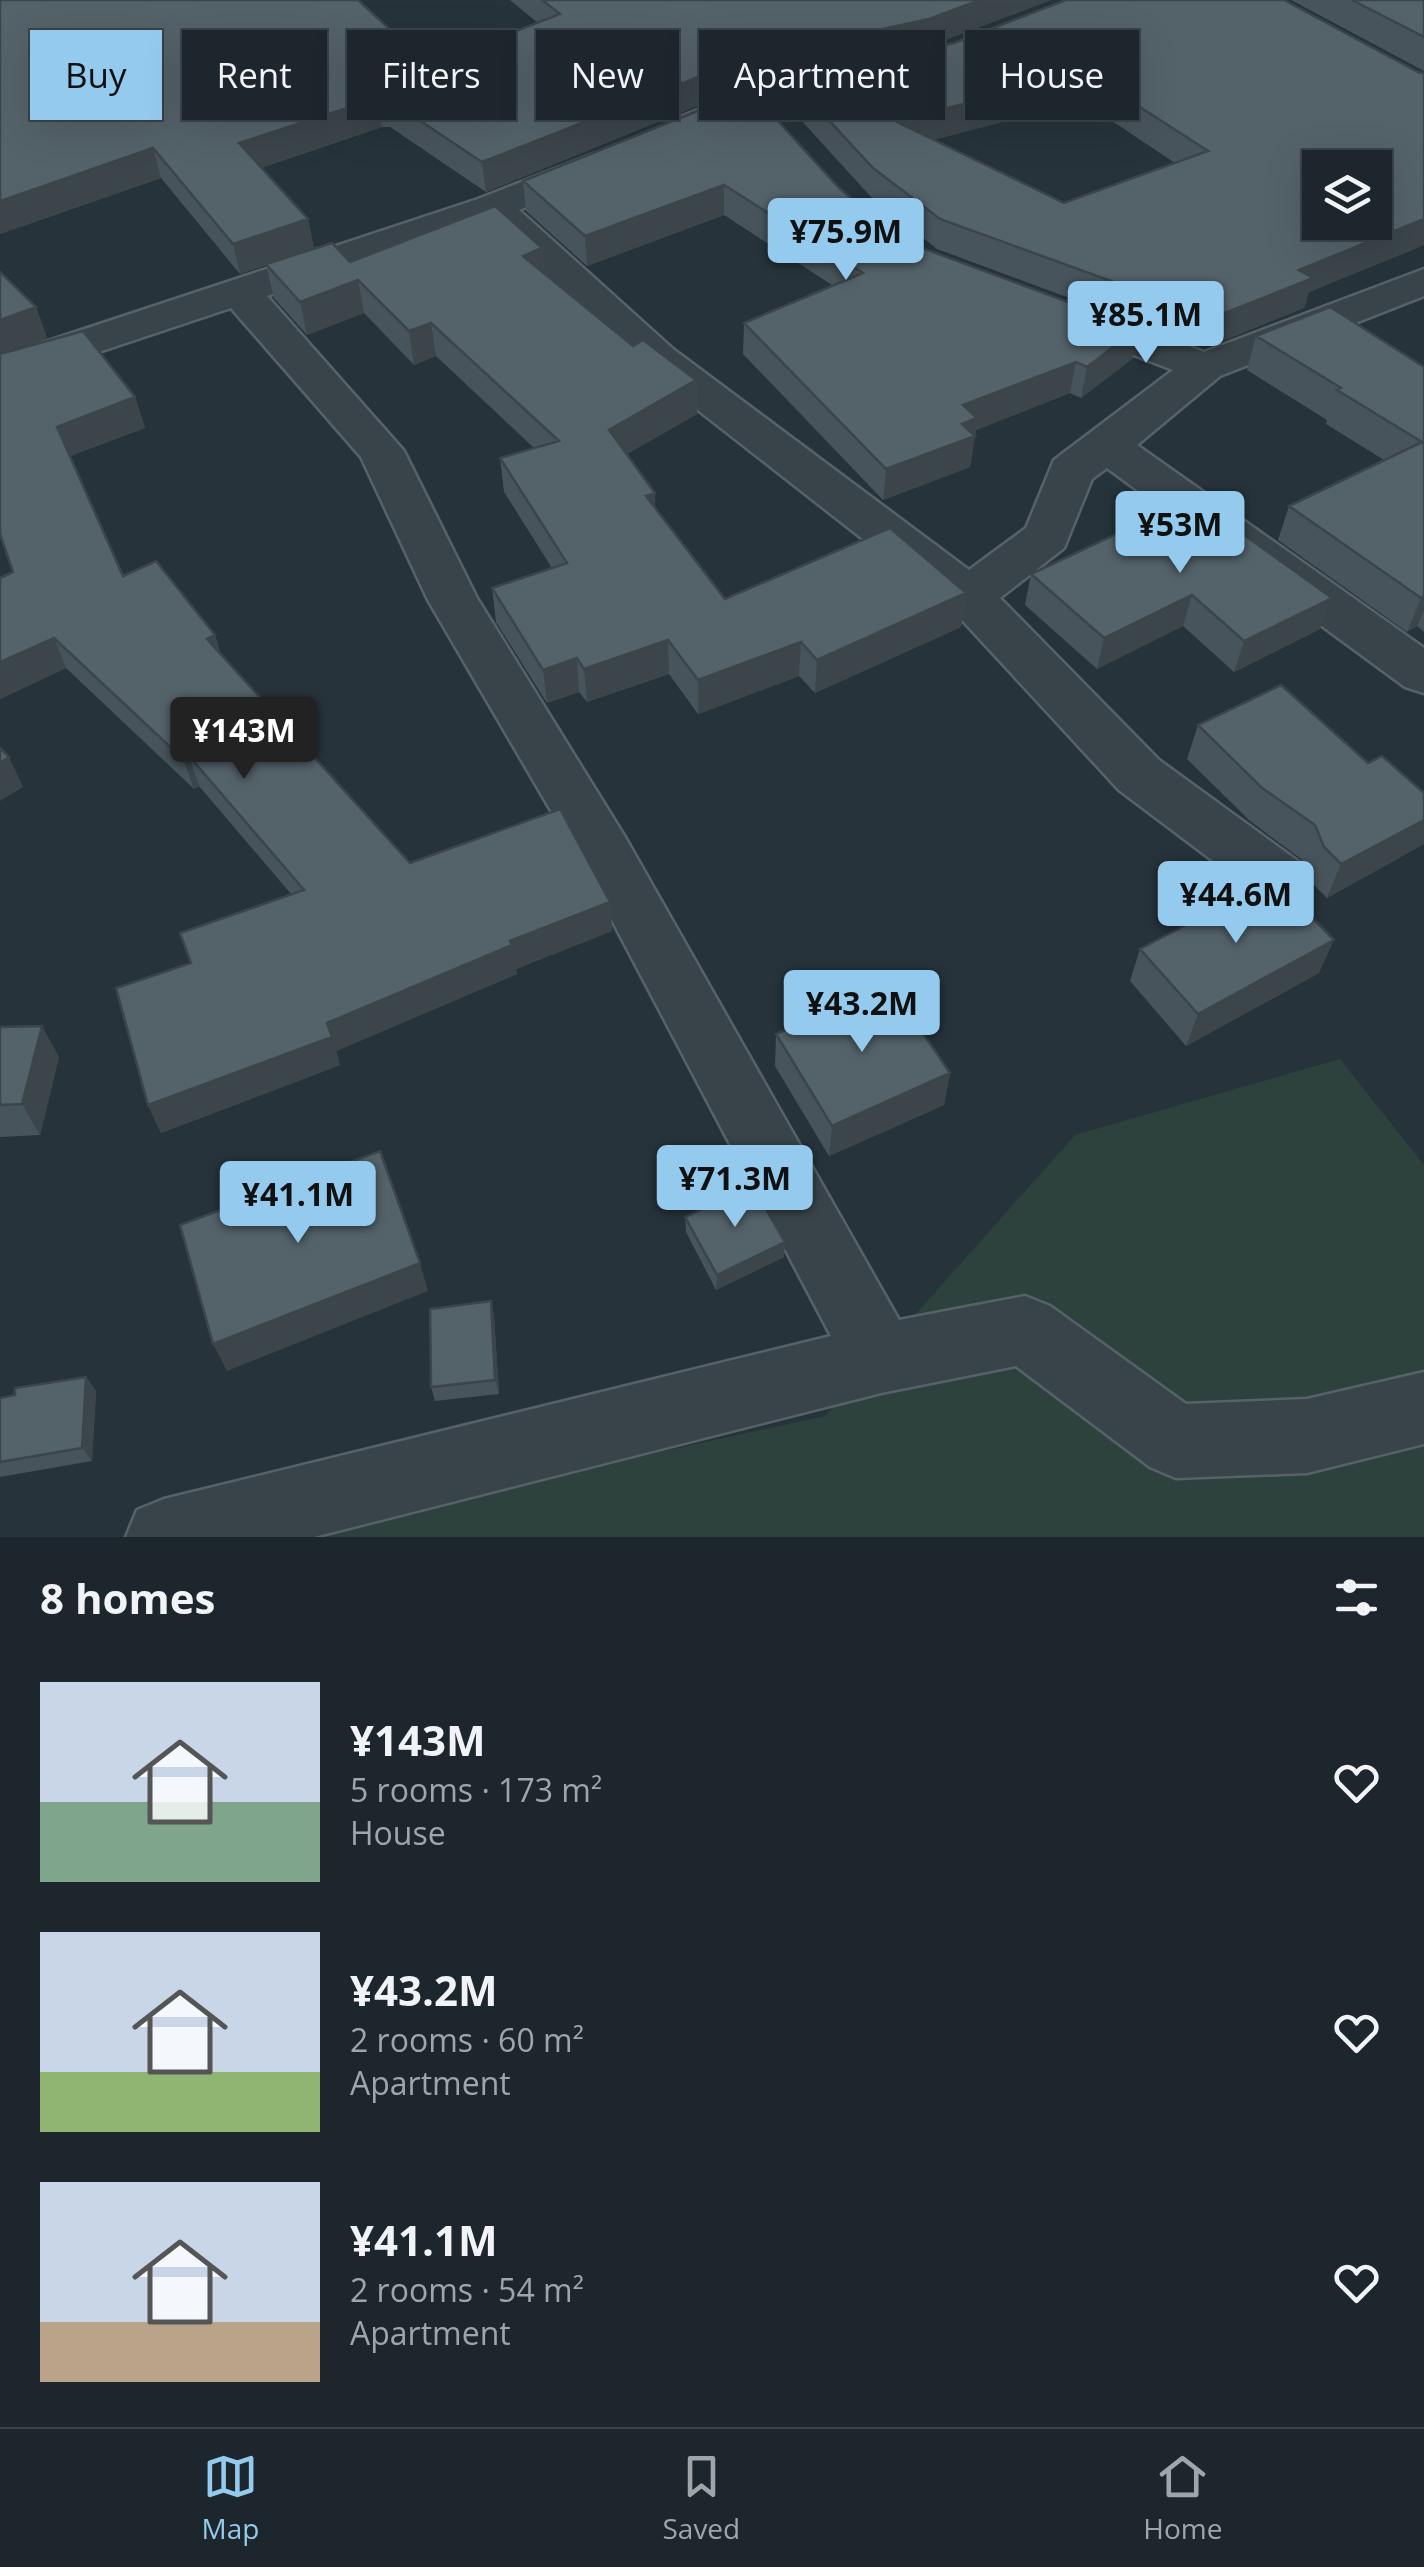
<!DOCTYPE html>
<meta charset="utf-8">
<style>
body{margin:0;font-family:"Open Sans",sans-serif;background:#293238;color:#f1f3f6;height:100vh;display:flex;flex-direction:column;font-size:38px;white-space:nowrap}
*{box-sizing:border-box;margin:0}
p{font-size:32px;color:#a0a5a9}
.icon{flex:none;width:55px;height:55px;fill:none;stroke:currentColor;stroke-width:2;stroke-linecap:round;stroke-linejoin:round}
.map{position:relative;height:1537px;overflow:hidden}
.details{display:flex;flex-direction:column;background:#1c262c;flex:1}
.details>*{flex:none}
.banner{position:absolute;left:30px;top:30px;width:1365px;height:90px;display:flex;gap:20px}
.buttons{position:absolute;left:1302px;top:150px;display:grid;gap:20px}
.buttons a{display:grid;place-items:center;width:90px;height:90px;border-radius:0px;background:#1c262c;box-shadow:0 10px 40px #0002,0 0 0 2px #3a4348;font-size:50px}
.price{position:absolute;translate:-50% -85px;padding:0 22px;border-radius:10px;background:#93caed;color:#111;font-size:32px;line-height:65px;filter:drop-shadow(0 2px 5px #0008)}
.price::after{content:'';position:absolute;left:50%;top:60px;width:30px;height:22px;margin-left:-15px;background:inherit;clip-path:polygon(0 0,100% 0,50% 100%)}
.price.selected{background:#222;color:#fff}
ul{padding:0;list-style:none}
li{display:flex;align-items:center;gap:30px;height:250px;padding:0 40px}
li span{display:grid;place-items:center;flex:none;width:280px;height:200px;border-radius:0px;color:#555}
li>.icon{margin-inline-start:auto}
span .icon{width:120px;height:120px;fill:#fffc;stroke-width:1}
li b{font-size:42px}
h2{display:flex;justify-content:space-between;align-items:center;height:120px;padding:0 40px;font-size:42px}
.tag{padding:0 35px;border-radius:0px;background:#1c262c;box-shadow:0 10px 40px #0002,0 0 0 2px #3a4348;font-size:35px;line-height:90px}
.tag.selected{background:#93caed;color:#111}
.tabs{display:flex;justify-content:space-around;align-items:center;height:140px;border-top:2px solid #3a4348;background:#1c262c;font-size:28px;color:#a0a5a9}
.tabs a{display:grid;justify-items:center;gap:5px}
.tabs .selected{color:#93caed}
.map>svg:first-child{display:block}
.green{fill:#2d423d}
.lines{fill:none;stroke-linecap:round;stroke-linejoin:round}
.minor-casing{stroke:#576268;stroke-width:5}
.minor{fill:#39444a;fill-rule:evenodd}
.wall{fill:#48545b;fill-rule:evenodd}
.shaded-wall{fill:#3b454a}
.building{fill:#54626a;stroke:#3b454a;stroke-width:2.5;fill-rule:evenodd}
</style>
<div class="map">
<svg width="1424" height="1537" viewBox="0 0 1424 1537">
<rect width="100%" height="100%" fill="#26333a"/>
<!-- green -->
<path class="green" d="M1340,1059L1424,1165V1537H272L825,1416L1075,1135Z"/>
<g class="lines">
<defs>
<path id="minor" d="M863,65L876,68L881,76L876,84L768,108L691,137L678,134L672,126L678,118L744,91Z
M593,154L607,158L612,166L607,174L519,210L673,349L969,570L1026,528L1054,460L1173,370L1053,324L1047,315L1053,306L1068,302L1083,306L1204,352L1424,269V296L1220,376L1137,445L1424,648V693L1405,687L1107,468L1092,479L1064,548L1000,598L1159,760L1299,862L1307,878L1299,894L1278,901L1257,894L1119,790L951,608L643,367L486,222L267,296L404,451L477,598L625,837L899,1320L1025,1296L1050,1306L1186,1404L1307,1399L1424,1372V1444L1307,1473L1176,1478L1150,1467L1016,1366L881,1393L314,1537H126L137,1510L164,1499L831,1336L585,869L428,600L361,457L231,308L0,385V357L478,199Z"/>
</defs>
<!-- minor casing -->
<use href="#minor" class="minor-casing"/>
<!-- minor -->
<use href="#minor" class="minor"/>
</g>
<!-- wall -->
<path class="wall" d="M0,0L429,65L538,23L510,0H1051L926,47L743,87L486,192L390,127H382L261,168L308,219L314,249L350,262L542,248L544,273L633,346L696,380L697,414L627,454L655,493V508L725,599L966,593L961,627L815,693L799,676L698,714L669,674L587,702L579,692L547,703L496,622L492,588L552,568L504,492L500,458L534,448L436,356L414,365L364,313L307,335L274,298L266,265L240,274L161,178L0,234Z
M1291,0H1424V71Z
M954,43L1424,73V245L1309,292L1304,308L1210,346L1201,340L1194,344L937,249L871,197L789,107L790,78ZM1082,101L1175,163L1064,203L933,140Z
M750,90L839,188L906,242L1138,328L1132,359L1081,398L1070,393L976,430L970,467L883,500L743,354L744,323L832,285L724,215L587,266L526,211L523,181Z
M0,272L36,307L47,338L0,354L83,331L135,397L145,428L70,456L123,576L156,561L215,635L221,655L410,863L560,809L610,902L612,931L516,969L517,974L336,1051L340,1065L161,1133L148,1105L116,988L191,963L180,933L291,894L199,786L194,789L66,668L0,699V578L13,572L0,534Z
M1256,336L1424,367V632L1417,626L1407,632L1278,540L1289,506L1384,460L1326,424L1327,420L1247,370Z
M1191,499L1320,629L1234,672L1183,626L1097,669L1025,605L1031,574Z
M1198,725L1368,763L1424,793V844L1327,898L1310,881L1301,859L1250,821L1187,759Z
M1140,949L1319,973L1186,1046L1130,981Z
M0,1027L59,1057L40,1135L0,1137Z
M776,1034L950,1073L944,1105L829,1156L775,1066Z
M685,1217L784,1257L716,1290L686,1232Z
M491,1301L494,1316L499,1394L435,1401L431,1387Z
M86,1377L96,1391L92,1461L0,1477V1398Z"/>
<!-- shaded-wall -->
<path class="shaded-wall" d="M980,0H1051L926,47L743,87L486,192L482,162L744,59Z
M1087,73L1082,101L892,151L895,121Z
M378,98L382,127L246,173L239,143Z
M153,148L161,178L0,234V201Z
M724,185V215L587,266L585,236Z
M308,219L314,249L240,274L233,244Z
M1424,219V245L1309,292L1304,308L1210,346L1217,316L1299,270Z
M542,248L545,282L523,256Z
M358,280L364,313L307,335L300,302Z
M36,307L47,338L0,354V320Z
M1208,310L1201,340L1194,344L1202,314Z
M431,323L436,356L414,365L409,331Z
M1138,328L1132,359L1081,398L1087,367Z
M1076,362L1070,393L976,430L970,467L883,500L886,469L963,405Z
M696,380L697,414L611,463L609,430Z
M135,397L145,428L68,457L57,427Z
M655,493L656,527L646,496Z
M966,593L961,627L815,693L817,660Z
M1192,595L1183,626L1097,669L1104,638Z
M1424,596V610L1417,626L1407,632L1421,598Z
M1332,598L1320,629L1234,672L1244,641Z
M215,635L224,666L207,639Z
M54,638L66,668L0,699V662Z
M668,640L669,674L587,702L584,669Z
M801,642L799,676L698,714V680Z
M577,658L579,692L547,703L543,670Z
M189,756L199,786L194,789L183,759Z
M9,757L23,787L0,801V763Z
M1424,820V844L1327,898L1341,864Z
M610,902L612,931L516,969L517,974L336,1051L340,1065L161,1133L148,1105L510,941Z
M1334,940L1319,973L1186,1046L1198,1014Z
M42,1026L59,1057L40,1135L22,1104Z
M950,1073L944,1105L829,1156L832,1126Z
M785,1242L784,1257L716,1290L717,1275Z
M420,1263L428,1291L227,1371L213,1344Z
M491,1301L494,1316L499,1394L495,1380Z
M86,1377L96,1391L92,1461L82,1448Z"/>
<!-- building -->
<path class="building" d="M0,0H358L429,65L560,14L542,0H980L929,19L744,59L482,162L386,98H378L239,143L308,219L233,244L153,148L0,201Z
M1066,0H1284L1418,72L1424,73V219L1299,270L1313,278L1217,316L1208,310L1202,314L940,219L873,168L790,78L954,43ZM1087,73L1208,151L1064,203L895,121ZM1320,168H1375V222H1320Z
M1352,0H1424V37Z
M750,90L839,188L906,242L1138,328L1087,367L1076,362L963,405L977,418L962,424L975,436L886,469L744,323L863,273L724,185L585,236L523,181Z
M495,206L542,248L523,256L633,346L643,340L696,380L609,430L655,493L646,496L725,599L890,528L966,593L817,660L801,642L698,680L668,640L584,669L577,658L543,670L492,588L567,563L500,458L559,441L431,323L409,331L358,280L300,302L266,264L332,243L350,262Z
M0,272L36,307L0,320Z
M1330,307L1424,367V596L1421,598L1289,506L1422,442L1337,390L1341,388L1256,336Z
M83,331L135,397L57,427L123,576L156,561L215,635L207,639L410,863L560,809L610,902L510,941L512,945L327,1023L332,1037L148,1105L116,988L191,963L180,933L304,890L189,756L183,759L54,638L0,662V578L13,572L0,534V354Z
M1191,499L1236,534L1240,532L1332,598L1244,641L1192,595L1104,638L1031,574Z
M1281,685L1368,763L1382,756L1424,793V820L1341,864L1324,847L1315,825L1262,788L1198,725Z
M0,748L9,757L0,763Z
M1274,879L1334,940L1198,1014L1140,949Z
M891,986L950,1073L832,1126L776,1034Z
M42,1026L22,1104L0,1105V1027Z
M380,1151L420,1263L213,1344L180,1225Z
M752,1185L785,1242L717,1275L685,1217Z
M491,1301L495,1380L431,1387L430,1309Z
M86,1377L82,1448L0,1462V1398L15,1395V1388Z"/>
</svg>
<div class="buttons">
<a><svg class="icon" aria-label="layers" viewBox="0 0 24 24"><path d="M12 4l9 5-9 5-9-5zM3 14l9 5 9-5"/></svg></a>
</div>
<b class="price" style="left:846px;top:283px">¥75.9M</b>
<b class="price" style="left:1146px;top:366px">¥85.1M</b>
<b class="price" style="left:1180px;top:576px">¥53M</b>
<b class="price selected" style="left:244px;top:782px">¥143M</b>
<b class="price" style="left:1236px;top:946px">¥44.6M</b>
<b class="price" style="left:862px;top:1055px">¥43.2M</b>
<b class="price" style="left:735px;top:1230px">¥71.3M</b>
<b class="price" style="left:298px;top:1246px">¥41.1M</b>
<div class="banner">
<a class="tag selected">Buy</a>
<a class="tag">Rent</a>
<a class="tag">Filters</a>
<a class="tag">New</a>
<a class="tag">Apartment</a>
<a class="tag">House</a>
</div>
</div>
<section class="details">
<h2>8 homes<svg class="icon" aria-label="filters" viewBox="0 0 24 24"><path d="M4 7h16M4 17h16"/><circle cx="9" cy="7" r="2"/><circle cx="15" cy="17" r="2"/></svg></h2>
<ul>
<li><span style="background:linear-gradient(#c9d6e8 60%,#7fa58c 0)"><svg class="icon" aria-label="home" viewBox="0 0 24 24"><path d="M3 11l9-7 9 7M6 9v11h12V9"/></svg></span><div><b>¥143M</b><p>5 rooms · 173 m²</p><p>House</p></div><svg class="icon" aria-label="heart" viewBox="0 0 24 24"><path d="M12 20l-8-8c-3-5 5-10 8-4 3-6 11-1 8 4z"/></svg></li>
<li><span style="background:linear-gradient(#c9d6e8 70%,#8fb573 0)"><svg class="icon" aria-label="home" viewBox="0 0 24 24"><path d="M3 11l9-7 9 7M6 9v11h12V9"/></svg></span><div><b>¥43.2M</b><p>2 rooms · 60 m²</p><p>Apartment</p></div><svg class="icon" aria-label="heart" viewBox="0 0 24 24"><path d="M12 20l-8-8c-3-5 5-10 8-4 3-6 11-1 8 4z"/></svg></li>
<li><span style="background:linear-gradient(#c9d6e8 70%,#b9a48a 0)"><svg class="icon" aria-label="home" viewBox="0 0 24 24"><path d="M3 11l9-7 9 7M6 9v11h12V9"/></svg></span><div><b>¥41.1M</b><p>2 rooms · 54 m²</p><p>Apartment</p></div><svg class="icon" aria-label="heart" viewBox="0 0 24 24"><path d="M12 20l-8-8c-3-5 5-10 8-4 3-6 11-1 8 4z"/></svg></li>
</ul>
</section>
<nav class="tabs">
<a class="selected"><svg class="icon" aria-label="map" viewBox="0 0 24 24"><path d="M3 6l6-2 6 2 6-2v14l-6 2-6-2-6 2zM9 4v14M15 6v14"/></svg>Map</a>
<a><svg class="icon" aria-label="saved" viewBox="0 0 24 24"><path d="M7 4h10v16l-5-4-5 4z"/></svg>Saved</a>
<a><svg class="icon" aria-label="home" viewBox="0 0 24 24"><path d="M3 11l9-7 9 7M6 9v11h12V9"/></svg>Home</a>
</nav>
